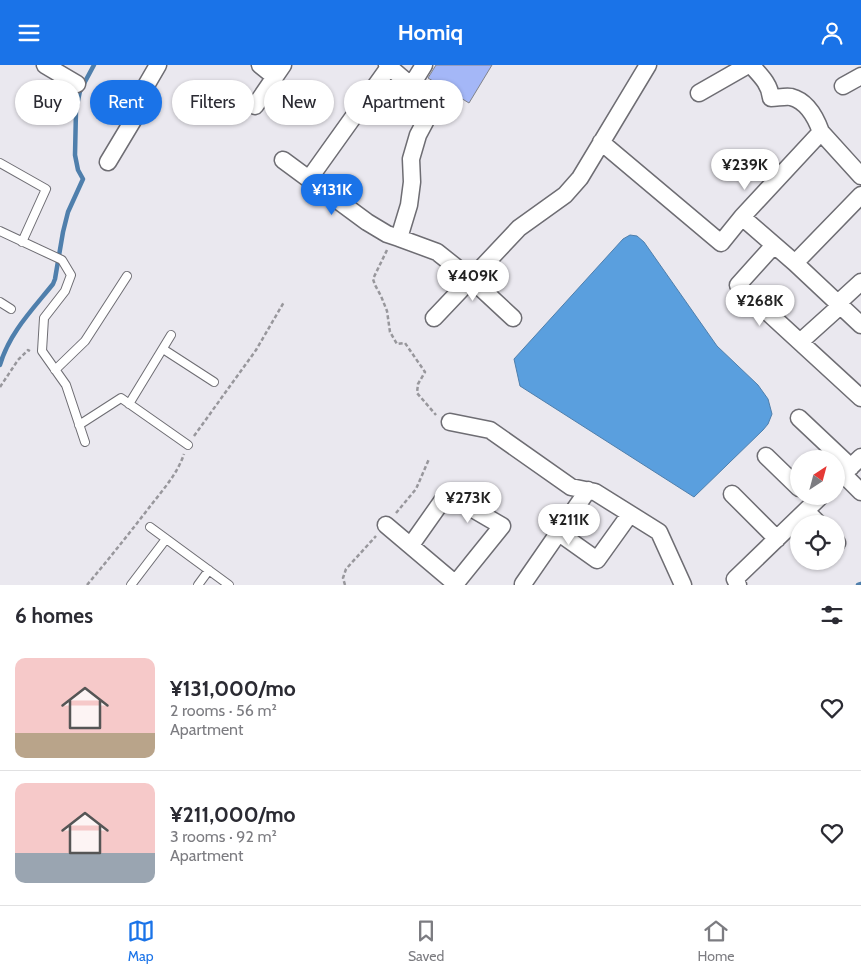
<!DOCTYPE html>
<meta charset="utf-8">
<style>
body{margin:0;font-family:Cabin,sans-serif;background:#f7f7f7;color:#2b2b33;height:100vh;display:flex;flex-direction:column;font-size:19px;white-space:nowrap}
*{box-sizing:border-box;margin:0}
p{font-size:16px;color:#7c7c81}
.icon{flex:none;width:28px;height:28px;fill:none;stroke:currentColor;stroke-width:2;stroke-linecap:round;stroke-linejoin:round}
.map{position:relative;height:520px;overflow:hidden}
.details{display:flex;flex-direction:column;background:#fff;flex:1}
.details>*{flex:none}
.top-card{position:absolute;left:15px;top:15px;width:500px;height:45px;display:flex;gap:10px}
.needle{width:32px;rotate:36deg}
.tools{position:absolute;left:790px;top:385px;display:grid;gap:10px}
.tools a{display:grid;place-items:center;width:55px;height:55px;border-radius:50%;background:#fff;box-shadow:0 1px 4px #0004;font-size:25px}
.price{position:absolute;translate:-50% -42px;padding:0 11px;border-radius:18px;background:#fff;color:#222;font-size:16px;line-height:32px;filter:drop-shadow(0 1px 2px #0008)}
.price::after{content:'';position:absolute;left:50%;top:30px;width:15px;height:11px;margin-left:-8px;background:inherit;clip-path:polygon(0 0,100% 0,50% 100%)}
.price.on{background:#1a73e8;color:#fff}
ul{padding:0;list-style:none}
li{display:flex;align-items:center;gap:15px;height:125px;padding:0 15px}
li+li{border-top:1px solid #e1e1e2}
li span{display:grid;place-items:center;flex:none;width:140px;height:100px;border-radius:10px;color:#555}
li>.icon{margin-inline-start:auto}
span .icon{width:60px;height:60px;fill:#fffc;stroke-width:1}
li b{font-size:21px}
h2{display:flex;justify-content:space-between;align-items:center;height:60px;padding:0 15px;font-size:21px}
.tag{padding:0 18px;border-radius:22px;background:#fff;box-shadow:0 1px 4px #0004;font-size:18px;line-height:45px}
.tag.on{background:#1a73e8;color:#fff}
header{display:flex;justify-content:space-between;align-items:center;height:65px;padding:0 15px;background:#1a73e8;color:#fff;font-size:22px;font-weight:700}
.dock{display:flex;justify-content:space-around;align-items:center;height:70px;border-top:1px solid #e1e1e2;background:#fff;font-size:14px;color:#7c7c81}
.dock a{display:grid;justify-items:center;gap:2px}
.dock .on{color:#1a73e8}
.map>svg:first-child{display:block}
.water{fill:#5a9fde;stroke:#4f7fac}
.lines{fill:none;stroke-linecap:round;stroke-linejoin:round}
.stream{stroke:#4f7fac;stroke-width:4.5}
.building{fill:#a4b7f7;stroke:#81838a}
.lane-casing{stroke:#6e6d73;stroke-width:10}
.street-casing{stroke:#6e6d73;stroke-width:19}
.path{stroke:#98979c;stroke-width:2.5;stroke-dasharray:4 2.5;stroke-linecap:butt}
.lane{stroke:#fff;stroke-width:8}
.street{stroke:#fff;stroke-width:16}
</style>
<header><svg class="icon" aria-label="menu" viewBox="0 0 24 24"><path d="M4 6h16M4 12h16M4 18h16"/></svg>Homiq<svg class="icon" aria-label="person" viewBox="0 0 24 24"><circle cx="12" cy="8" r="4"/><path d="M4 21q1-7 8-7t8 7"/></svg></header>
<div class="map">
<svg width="861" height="520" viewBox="0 0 861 520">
<rect width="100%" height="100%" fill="#eae8ef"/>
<!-- water -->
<path class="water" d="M630,170L637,171L644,177L717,281L758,320L768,334L772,349L768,359L763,365L694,432L520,321L514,294L623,174Z"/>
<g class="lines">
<!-- stream -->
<path class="stream" d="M0,300C9,268 33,244 53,219L55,214L63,167L68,147L83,114L78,105L75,90L76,45L80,26L94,0
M858,520L861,519"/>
</g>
<!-- building -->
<path class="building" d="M436,0H492L469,38L428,13Z"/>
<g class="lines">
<defs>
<path id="lane" d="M0,98L46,124L22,177
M0,166L62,195L71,210L65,226L44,253L42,286L66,320L85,377
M0,237L11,244
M163,284L214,317
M55,305L85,276L127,211
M129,339L171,270
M79,360L121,333L188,380
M150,462L229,520
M131,520L166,474
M198,520L209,505"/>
<path id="street" d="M45,0L77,19
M260,0L275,12
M387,0L434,40L418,70L411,94L412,117L409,140L399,173L437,187L471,214L519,163L565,130L580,113L648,0
M751,0C760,10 770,19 771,33C777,33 785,31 791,32C807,36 816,53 821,67
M411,21L424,0
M843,21L861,11
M699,28L748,0
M255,41L283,0
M601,77L721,178L742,152L821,67L861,111
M283,95L367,157L387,169L399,173
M108,97L141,42L140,31L158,0
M309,114L389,2
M742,152L795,198L861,260
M774,180L738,220L861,333
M795,198L861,130
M838,238L861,217
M434,253L471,214L513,253
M800,277L840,241
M799,353L851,402
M450,357L490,365L571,422L595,427L659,467L683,520
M766,391L799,423
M843,409L861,427
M836,416L861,392
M732,429L777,474
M806,446L819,459
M386,460L457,520
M559,468L597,495L630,449
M836,476L837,478
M411,480L447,429L502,461L456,518
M523,519L588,425
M738,520L735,514L821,431"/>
</defs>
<!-- lane casing -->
<use href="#lane" class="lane-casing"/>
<!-- street casing -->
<use href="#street" class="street-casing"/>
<!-- path -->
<path class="path" d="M387,185L373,214L375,220L381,231L387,246L390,267L397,279L405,278L425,307L418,319L417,328L436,350
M0,322L18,295L28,285L30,286
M194,371L256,285L284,237
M396,448L416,424L429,394
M87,520C108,495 128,470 148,444C161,427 177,410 184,389
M345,520L343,513L346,504L376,471"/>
<!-- lane -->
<use href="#lane" class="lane"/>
<!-- street -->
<use href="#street" class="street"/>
</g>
</svg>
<div class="tools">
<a><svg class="needle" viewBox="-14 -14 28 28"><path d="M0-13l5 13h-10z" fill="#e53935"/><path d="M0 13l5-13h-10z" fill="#7c7c81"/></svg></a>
<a><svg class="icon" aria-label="locate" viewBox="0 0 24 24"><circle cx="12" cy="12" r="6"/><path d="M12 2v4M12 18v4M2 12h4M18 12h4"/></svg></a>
</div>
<b class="price" style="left:745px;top:126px">¥239K</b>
<b class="price on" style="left:332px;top:151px">¥131K</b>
<b class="price" style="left:473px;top:237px">¥409K</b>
<b class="price" style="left:760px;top:262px">¥268K</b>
<b class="price" style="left:468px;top:459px">¥273K</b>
<b class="price" style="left:569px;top:481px">¥211K</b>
<div class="top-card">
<a class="tag">Buy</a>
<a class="tag on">Rent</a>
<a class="tag">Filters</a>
<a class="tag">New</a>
<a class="tag">Apartment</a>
</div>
</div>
<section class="details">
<h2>6 homes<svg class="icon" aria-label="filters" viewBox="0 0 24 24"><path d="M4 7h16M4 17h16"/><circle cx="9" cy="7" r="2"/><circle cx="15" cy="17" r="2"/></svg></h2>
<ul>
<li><span style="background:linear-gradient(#f6c9c9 75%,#b9a48a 0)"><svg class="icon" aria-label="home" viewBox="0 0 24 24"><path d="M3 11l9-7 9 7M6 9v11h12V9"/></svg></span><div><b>¥131,000/mo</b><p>2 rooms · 56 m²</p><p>Apartment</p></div><svg class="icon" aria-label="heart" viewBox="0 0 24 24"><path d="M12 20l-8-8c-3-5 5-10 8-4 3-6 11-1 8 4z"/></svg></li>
<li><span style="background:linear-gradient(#f6c9c9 70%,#9aa5b1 0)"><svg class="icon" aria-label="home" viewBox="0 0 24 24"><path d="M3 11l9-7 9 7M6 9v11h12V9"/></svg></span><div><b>¥211,000/mo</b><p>3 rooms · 92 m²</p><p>Apartment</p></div><svg class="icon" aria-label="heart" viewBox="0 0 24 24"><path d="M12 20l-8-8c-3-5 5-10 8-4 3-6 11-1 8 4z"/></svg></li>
</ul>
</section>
<nav class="dock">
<a class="on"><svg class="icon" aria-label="map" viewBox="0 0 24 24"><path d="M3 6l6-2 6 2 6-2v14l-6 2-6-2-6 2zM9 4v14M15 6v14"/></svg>Map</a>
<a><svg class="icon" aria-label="saved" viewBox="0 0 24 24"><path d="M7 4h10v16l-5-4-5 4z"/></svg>Saved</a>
<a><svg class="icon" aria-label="home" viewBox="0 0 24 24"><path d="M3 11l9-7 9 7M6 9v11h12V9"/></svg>Home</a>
</nav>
